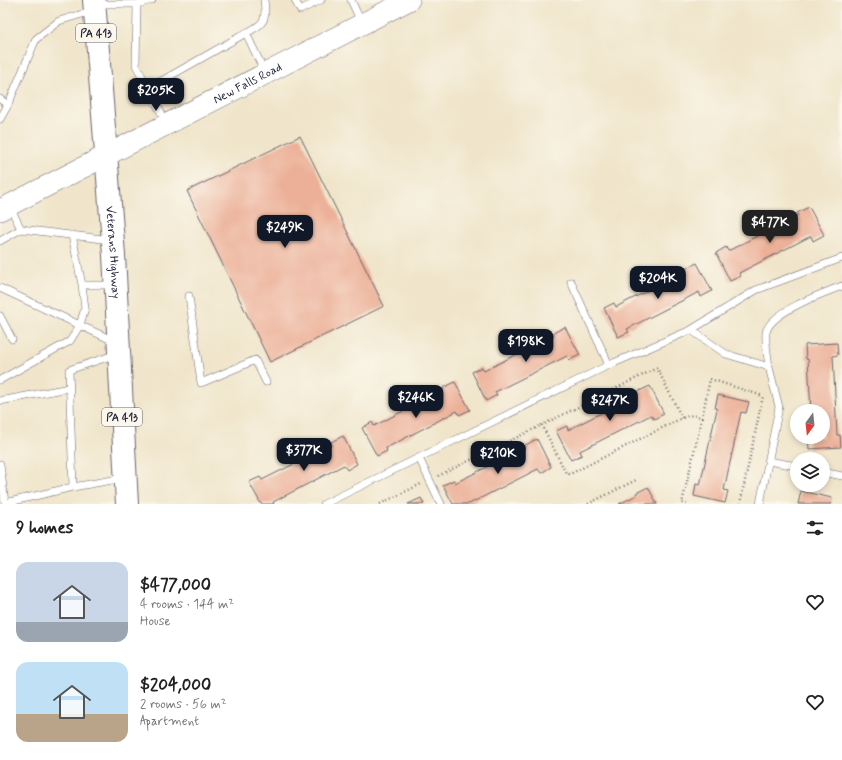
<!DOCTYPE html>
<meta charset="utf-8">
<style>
body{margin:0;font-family:Mynerve,sans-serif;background:#f6f6f6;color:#222;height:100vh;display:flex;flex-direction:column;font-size:15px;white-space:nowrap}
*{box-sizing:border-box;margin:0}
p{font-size:13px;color:#767676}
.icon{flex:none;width:22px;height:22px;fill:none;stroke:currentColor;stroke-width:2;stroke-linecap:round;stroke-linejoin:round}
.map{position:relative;height:504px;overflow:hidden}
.sheet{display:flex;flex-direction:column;background:#fff;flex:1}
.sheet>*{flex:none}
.needle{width:26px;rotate:195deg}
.controls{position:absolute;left:790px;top:404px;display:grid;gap:8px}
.controls a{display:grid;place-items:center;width:40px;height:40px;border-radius:50%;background:#fff;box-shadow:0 2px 6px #0003;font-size:20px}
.price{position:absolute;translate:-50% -34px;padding:0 9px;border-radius:8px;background:#111827;color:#fff;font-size:13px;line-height:26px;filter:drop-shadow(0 1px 2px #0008)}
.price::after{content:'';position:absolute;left:50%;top:24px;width:12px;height:9px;margin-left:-6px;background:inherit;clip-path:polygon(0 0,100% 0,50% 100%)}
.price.on{background:#222;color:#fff}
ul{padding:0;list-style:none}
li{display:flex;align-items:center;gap:12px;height:100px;padding:0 16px}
li span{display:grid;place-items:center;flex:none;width:112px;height:80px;border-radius:12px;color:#555}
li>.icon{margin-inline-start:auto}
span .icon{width:48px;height:48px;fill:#fffc;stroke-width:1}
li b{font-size:17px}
h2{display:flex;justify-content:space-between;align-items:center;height:48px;padding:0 16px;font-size:17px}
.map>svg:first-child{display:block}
.building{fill:#ecb098}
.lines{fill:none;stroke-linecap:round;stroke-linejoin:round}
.lane-casing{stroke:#6a666d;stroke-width:8}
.secondary-casing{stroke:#6a666d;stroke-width:22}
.primary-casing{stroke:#6a666d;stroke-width:24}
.path{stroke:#6a666d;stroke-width:2.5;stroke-dasharray:1 3;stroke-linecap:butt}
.lane{stroke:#fff;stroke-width:7}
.secondary{stroke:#fff;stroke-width:21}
.primary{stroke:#fff;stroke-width:22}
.labels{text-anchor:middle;stroke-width:4;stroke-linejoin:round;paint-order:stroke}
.shield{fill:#fbf7ec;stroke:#636270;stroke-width:1}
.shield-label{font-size:11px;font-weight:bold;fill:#22223b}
.street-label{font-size:12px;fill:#22223b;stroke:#fbf7ec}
</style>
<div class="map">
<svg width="842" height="504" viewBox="0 0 842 504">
<rect width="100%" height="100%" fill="#fbf7ec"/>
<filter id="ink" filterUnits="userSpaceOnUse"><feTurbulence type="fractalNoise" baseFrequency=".025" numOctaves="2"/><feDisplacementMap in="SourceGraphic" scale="8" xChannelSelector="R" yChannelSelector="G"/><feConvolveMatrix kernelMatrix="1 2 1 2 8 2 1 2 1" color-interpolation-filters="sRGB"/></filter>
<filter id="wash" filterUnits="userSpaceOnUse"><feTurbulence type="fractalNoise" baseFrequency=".012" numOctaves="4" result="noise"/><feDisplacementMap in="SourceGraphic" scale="16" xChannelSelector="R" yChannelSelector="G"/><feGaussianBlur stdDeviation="0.9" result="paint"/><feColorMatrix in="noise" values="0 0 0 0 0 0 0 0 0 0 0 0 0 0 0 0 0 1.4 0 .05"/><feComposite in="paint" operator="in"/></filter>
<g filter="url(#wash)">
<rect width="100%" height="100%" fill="#f0e5ca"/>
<g id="blocks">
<!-- building -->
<path class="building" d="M300,136L384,306L270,362L187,191Z
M809,207L824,235L813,241L811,236L739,273L741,276L730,281L716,253L726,247L728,251L798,215L797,213Z
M697,263L712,291L701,297L699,292L627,329L629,332L618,337L604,308L614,303L616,307L686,271L685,269Z
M565,327L580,355L569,360L567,356L495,392L497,395L486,401L472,372L482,367L484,371L554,335L553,333Z
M837,343L838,355L833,356L837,435H840L841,447L809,449L808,437H823V411H811L808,359H806L805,345Z
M455,382L470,410L459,415L457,411L386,448L387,451L377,456L362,428L372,422L374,426L444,390L443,388Z
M650,386L664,414L654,419L651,415L580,451L582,455L571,460L556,431L567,426L568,430L638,394L637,392Z
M718,395L749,402L746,413L741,412L724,490L728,491L725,503L694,496L696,484L700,485L717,409L715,408Z
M343,436L357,464L347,470L344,465L273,502L274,504H261L249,482L260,477L262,480L332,445L331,442Z
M537,439L551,467L541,473L538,469L469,504H453L443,485L454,480L455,483L525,448L524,446Z
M648,487L657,504H619L637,495L636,493Z
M801,491L832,498L831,504H798Z
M421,498L424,504H408Z"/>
</g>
</g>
<g filter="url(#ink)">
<use href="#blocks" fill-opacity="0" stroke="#6a666d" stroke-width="1"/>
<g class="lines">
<defs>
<path id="lane" d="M295,0L300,10L321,0
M351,0L361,22
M96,4H137L136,65L166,122
M137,4L152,0
M246,33C264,24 267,21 264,0
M149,88L246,33L265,73
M0,99L8,105
M0,119L8,105L36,39L59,21L92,11
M10,207L21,229L111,240
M72,235L82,285
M0,241L21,229
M571,282L609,365
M0,288L116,342
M189,296L201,383L255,360L266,382
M0,316L12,339
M691,330L726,354L769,367L779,407L760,504
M117,354L69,370L73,487L124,478
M769,367C768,357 765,344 766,333C769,312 824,293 842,286
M0,380L70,341L80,325L85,308L82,285H114
M0,401L69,388
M419,458L441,504
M768,461L797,466
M0,464L5,503L73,487
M823,472L842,476
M324,504L609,365L691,330L756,290L842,258"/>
<g id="secondary">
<path id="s1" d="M0,210L409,0"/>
</g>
<g id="primary">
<path id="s2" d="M94,0L114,255L127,504"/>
</g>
</defs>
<!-- lane casing -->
<use href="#lane" class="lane-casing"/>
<!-- secondary casing -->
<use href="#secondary" class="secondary-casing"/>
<!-- primary casing -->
<use href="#primary" class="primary-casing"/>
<!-- path -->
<path class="path" d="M682,418L657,368L542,425L566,473L570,474L682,418C690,415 694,414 702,418L682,503L687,504
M702,418L710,379L763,396
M438,476L542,425
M380,504L421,484
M588,504L636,480
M740,504L763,396"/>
<!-- lane -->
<use href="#lane" class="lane"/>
<!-- secondary -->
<use href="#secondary" class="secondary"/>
<!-- primary -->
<use href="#primary" class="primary"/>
</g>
</g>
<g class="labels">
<!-- shield labels -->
<g class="shield">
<rect x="76" y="24" width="40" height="18" rx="3"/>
<rect x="102" y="408" width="40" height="18" rx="3"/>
</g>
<g class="shield-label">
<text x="96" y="37">PA 413</text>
<text x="122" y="421">PA 413</text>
</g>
<!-- street labels -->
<g class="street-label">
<text dy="4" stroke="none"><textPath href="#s1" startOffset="278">New Falls Road</textPath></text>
<text dy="4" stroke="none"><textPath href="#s2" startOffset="253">Veterans Highway</textPath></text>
</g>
</g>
</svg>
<div class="controls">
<a><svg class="needle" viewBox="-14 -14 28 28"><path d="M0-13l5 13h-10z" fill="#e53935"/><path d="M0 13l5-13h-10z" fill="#767676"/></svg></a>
<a><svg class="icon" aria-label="layers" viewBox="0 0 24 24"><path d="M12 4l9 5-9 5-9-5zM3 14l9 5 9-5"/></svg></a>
</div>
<b class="price" style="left:156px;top:112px">$205K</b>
<b class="price on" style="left:770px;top:244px">$477K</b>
<b class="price" style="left:285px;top:249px">$249K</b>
<b class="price" style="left:658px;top:300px">$204K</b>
<b class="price" style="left:526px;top:363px">$198K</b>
<b class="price" style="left:416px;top:419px">$246K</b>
<b class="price" style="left:610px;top:422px">$247K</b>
<b class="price" style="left:304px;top:472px">$377K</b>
<b class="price" style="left:498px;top:475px">$210K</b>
</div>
<section class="sheet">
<h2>9 homes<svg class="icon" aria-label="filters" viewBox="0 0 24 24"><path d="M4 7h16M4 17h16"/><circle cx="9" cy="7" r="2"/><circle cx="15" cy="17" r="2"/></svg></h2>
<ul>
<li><span style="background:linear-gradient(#c9d6e8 75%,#9aa5b1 0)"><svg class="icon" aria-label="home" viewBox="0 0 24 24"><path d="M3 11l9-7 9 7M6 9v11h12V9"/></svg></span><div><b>$477,000</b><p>4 rooms · 144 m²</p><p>House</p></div><svg class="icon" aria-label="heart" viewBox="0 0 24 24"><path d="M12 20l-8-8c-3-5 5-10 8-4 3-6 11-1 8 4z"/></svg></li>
<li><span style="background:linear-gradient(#bfe0f5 65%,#b9a48a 0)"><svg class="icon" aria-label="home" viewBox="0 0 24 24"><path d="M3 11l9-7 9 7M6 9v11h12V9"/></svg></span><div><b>$204,000</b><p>2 rooms · 56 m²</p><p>Apartment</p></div><svg class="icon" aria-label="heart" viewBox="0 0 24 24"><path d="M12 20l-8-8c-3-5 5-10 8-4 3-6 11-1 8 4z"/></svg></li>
</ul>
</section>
